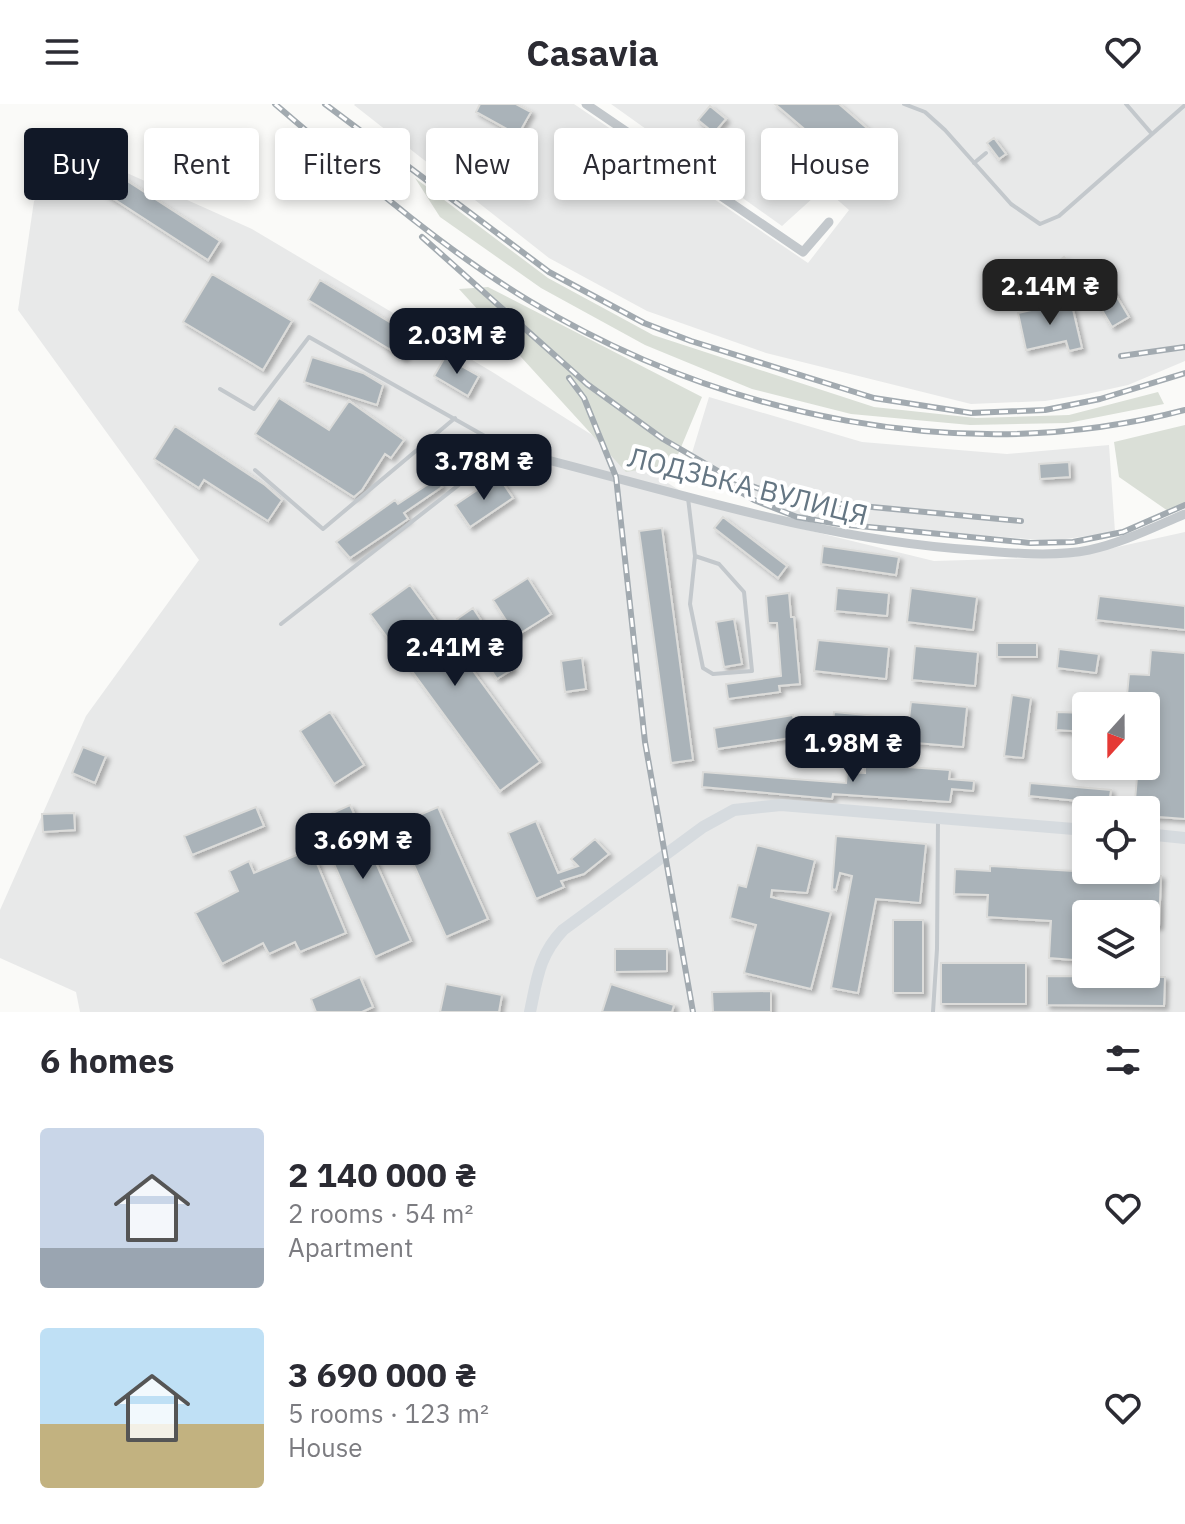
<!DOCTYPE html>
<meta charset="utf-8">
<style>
body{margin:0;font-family:"IBM Plex Sans",sans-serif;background:#f7f7f7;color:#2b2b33;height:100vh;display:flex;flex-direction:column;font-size:30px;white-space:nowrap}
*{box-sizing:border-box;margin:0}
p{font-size:26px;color:#7c7c81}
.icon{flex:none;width:44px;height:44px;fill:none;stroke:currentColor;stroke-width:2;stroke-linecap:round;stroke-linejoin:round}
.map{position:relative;height:908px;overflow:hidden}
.sheet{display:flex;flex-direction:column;background:#fff;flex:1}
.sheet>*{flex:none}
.banner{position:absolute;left:24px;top:24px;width:1138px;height:72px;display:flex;gap:16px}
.needle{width:52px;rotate:201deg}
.fabs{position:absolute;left:1072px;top:588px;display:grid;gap:16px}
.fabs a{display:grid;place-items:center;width:88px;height:88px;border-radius:8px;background:#fff;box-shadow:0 4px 12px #0003;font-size:40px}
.price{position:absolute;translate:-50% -68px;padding:0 18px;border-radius:16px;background:#111827;color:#fff;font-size:26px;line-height:52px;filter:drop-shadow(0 2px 4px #0008)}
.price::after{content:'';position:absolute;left:50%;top:48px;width:24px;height:18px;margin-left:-12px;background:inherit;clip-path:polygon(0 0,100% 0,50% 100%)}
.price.current{background:#222;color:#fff}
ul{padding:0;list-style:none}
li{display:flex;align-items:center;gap:24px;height:200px;padding:0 40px}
li span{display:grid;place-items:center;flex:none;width:224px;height:160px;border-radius:8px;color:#555}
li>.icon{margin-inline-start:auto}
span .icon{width:96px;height:96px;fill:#fffc;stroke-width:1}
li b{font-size:34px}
h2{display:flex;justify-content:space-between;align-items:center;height:96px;padding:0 40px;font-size:34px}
.tag{padding:0 28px;border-radius:8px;background:#fff;box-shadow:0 4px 12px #0003;font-size:28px;line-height:72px}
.tag.current{background:#111827;color:#fff}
header{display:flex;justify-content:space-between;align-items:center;height:104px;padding:0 40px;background:#fff;font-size:36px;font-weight:700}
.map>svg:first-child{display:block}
.built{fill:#e8e9e9;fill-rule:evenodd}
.green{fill:#dadfd7}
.building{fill:#aab3b9;stroke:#dcdcda;stroke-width:2;filter:url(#shadow)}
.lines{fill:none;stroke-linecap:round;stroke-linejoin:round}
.lane{stroke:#c3c8cc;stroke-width:4}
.street{stroke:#c3c8cc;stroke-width:9}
.secondary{stroke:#d6dbdf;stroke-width:12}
.rail-casing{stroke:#a2aab0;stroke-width:6}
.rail{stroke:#fff;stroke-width:3;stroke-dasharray:9;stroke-linecap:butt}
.labels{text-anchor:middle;stroke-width:8;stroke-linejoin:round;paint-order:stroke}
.street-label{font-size:28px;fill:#657683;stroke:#fff}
</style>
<header><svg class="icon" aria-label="menu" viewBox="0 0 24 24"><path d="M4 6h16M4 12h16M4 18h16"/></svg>Casavia<svg class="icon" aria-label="heart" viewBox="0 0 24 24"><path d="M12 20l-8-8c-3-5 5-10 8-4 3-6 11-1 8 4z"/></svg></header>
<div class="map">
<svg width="1185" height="908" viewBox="0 0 1185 908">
<defs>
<filter id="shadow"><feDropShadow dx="3.5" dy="3.5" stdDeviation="2" flood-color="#0004"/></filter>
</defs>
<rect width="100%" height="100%" fill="#fafaf8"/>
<!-- built -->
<path class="built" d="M355,0H574L808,159L849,106L824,84L782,122L611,0H1185V257L1128,281L1087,290L1045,297L971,300L766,249L647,207L549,154L354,1Z
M80,48L252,125L494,269L701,400L934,457L1072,453L1185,428V908H80L76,888L0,854V806L86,612L199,456L18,206L34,97ZM1086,602H1146V662H1086ZM1086,706H1146V766H1086ZM1086,810H1146V870H1086Z
M709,293L862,338L1007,350L1109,341L1115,428L1052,437L918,426L799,411L713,374L692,349Z"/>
<!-- green -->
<path class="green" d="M415,74L548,174L653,231L874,303L976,314L1069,311L1158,288L1164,300L1068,319L970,321L851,310L752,285L645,241L541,184L440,113Z
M488,183L702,293L674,360L626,368L459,185Z
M1185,321V400L1168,407L1119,373L1114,338Z"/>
<!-- building -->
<path class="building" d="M480,0H516L531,8L518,31L476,8Z
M775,0H839L883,38L856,69Z
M710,2L726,15L714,29L698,16Z
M994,34L1006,50L999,55L987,39Z
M115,69L220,137L208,156L103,88Z
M1064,153L1074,165L1066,172L1055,160Z
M1096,166L1109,189L1113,186L1129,213L1112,223L1093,191L1090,193L1079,175Z
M212,170L292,217L263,266L183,218Z
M320,176L416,234L404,254L308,196Z
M1071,197L1082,244L1069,247L1066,237L1026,246L1018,209Z
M312,253L363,269L383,281L377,301L304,278Z
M445,253L479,272L468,292L434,272Z
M279,294L329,326L349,297L404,336L391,354L385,350L362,386L354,393L255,330Z
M175,322L265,381L282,396L268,417L204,376L199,384L154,355Z
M1069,358L1070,373L1040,375L1039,360Z
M498,372L513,394L470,423L455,401Z
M436,375L442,383L404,409L408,415L350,454L336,438L395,396L398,400Z
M723,413L787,462L778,474L714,424Z
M662,424L693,656L671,659L639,427Z
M823,442L899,453L896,471L821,460Z
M528,474L551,510L516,532L493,496Z
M410,481L540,658L500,687L370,510Z
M837,484L889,489L887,512L835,507Z
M911,484L977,493L973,526L907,518Z
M789,489L791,513H794L800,580L779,582L780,588L728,595L726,580L781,572L777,519H768L766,492Z
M1099,492L1185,502V526L1096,516Z
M473,504L513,565L497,575L457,515Z
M734,515L742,560L724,563L716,518Z
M818,536L889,543L886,575L814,567Z
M997,539H1037V553H997Z
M915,542L978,548L975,582L912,576Z
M1059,545L1099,550L1096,569L1057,564Z
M1151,546L1185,549V715L1146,712V706H1126L1127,695L1135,696L1138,662H1146V602H1126L1129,570L1149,571Z
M582,554L586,585L565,588L561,557Z
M1012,591L1031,594L1023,654L1004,652Z
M911,598L967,603L963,643L893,637V646L831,641L834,608L909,615Z
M330,608L364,661L334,680L300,627Z
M1057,608L1086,609V628L1056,626Z
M793,611L797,633L717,645L714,624Z
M83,643L106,652L95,679L72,669Z
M865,660L950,666L949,675L974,677L973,687L952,685L950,698L833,690L832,695L702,683L703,668L846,679L847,668L865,669Z
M1030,679L1111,686L1109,700L1029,692Z
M350,701L411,837L375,853L315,717Z
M256,703L264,722L192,751L184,732Z
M438,703L488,815L446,833L396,721Z
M74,709L75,726L43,728L42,710Z
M536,717L558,769L578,762L571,755L595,735L609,750L584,770L561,777L564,783L536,795L508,729Z
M836,732L926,740L920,799L876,795L858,889L831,884L852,772L840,769L836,786L832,785Z
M757,741L815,756L807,789L772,786L771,793L831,808L811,885L744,869L756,821L730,814L738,781L746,783Z
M311,745L346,829L300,848L295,838L269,850L263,839L222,860L195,809L238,787L229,767L249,757L254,769Z
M990,762L1161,772L1159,822H1146V810H1086V857L1049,854L1051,817L987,813L988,791L954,790L955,765L990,767Z
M893,816H923V889H893Z
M615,845H667V867L615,868Z
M941,859H1026V900H941Z
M1047,872L1165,873L1164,902L1047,901Z
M360,873L373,903L362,908H316L311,895Z
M446,880L502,891L499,908H440Z
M611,880L674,901L672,908H602Z
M771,887V908H713L712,888Z"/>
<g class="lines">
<!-- lane -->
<path class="lane" d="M904,0L925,8L945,26L1011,100L1040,120L1059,112L1185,1
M1126,0L1152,30
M974,59L986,49
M220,285L254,305L309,233L506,344
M255,366L323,425L455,314
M688,394L695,452L719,460L744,488L752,567L713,570L703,564L690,500L695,452
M281,520L506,344L534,352
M933,908L937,845L938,715"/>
<!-- street -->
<path class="street" d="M586,0L803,148L829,118
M536,353C682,390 823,436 974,446C1008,449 1056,453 1089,446C1122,439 1154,423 1185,410"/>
<!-- secondary -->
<path class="secondary" d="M1146,730L1185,734
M530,908C537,875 539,851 563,826L703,723L734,706L781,701L1086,726"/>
<defs>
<path id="rail" d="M275,0C356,69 437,141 528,196C721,313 965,364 1185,306
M325,0L549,168L644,219L691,237L874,294L971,309L1045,306L1100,295L1185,269
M422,133L587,280L663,335L730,374L787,395L1021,417
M1121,252L1185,243
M569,274L584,294L616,373L645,638L693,908
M732,383L754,396L797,413L839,420L1030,439L1073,438L1123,428L1185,401"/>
</defs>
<!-- rail casing -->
<use href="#rail" class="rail-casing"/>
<!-- rail -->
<use href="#rail" class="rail"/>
</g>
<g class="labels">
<!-- street labels -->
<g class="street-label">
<text transform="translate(748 382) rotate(14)" y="10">ЛОДЗЬКА ВУЛИЦЯ</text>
</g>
</g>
</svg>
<div class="fabs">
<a><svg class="needle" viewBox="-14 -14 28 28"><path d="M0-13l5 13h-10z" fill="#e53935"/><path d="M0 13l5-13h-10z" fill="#7c7c81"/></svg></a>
<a><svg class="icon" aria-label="locate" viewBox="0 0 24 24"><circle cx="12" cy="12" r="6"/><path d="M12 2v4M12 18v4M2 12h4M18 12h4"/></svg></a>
<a><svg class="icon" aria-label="layers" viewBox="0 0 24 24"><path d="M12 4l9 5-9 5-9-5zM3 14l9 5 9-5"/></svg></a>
</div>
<b class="price current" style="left:1050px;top:223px">2.14M ₴</b>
<b class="price" style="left:457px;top:272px">2.03M ₴</b>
<b class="price" style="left:484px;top:398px">3.78M ₴</b>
<b class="price" style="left:455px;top:584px">2.41M ₴</b>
<b class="price" style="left:853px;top:680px">1.98M ₴</b>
<b class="price" style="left:363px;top:777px">3.69M ₴</b>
<div class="banner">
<a class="tag current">Buy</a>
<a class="tag">Rent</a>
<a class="tag">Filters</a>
<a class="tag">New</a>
<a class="tag">Apartment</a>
<a class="tag">House</a>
</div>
</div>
<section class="sheet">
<h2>6 homes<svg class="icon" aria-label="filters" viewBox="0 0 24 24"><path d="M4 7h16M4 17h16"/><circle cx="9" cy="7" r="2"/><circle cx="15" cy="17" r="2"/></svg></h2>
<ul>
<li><span style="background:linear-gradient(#c9d6e8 75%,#9aa5b1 0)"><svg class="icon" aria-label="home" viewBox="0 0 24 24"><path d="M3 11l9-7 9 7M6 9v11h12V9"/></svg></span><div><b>2 140 000 ₴</b><p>2 rooms · 54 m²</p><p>Apartment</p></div><svg class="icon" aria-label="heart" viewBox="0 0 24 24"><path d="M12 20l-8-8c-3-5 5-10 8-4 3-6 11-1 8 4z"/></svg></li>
<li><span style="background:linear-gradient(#bfe0f5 60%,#c2b280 0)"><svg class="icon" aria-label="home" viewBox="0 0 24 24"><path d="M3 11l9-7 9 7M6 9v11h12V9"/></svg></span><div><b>3 690 000 ₴</b><p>5 rooms · 123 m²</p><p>House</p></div><svg class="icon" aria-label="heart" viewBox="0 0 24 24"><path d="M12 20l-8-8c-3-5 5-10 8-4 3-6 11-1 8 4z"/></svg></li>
</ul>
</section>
